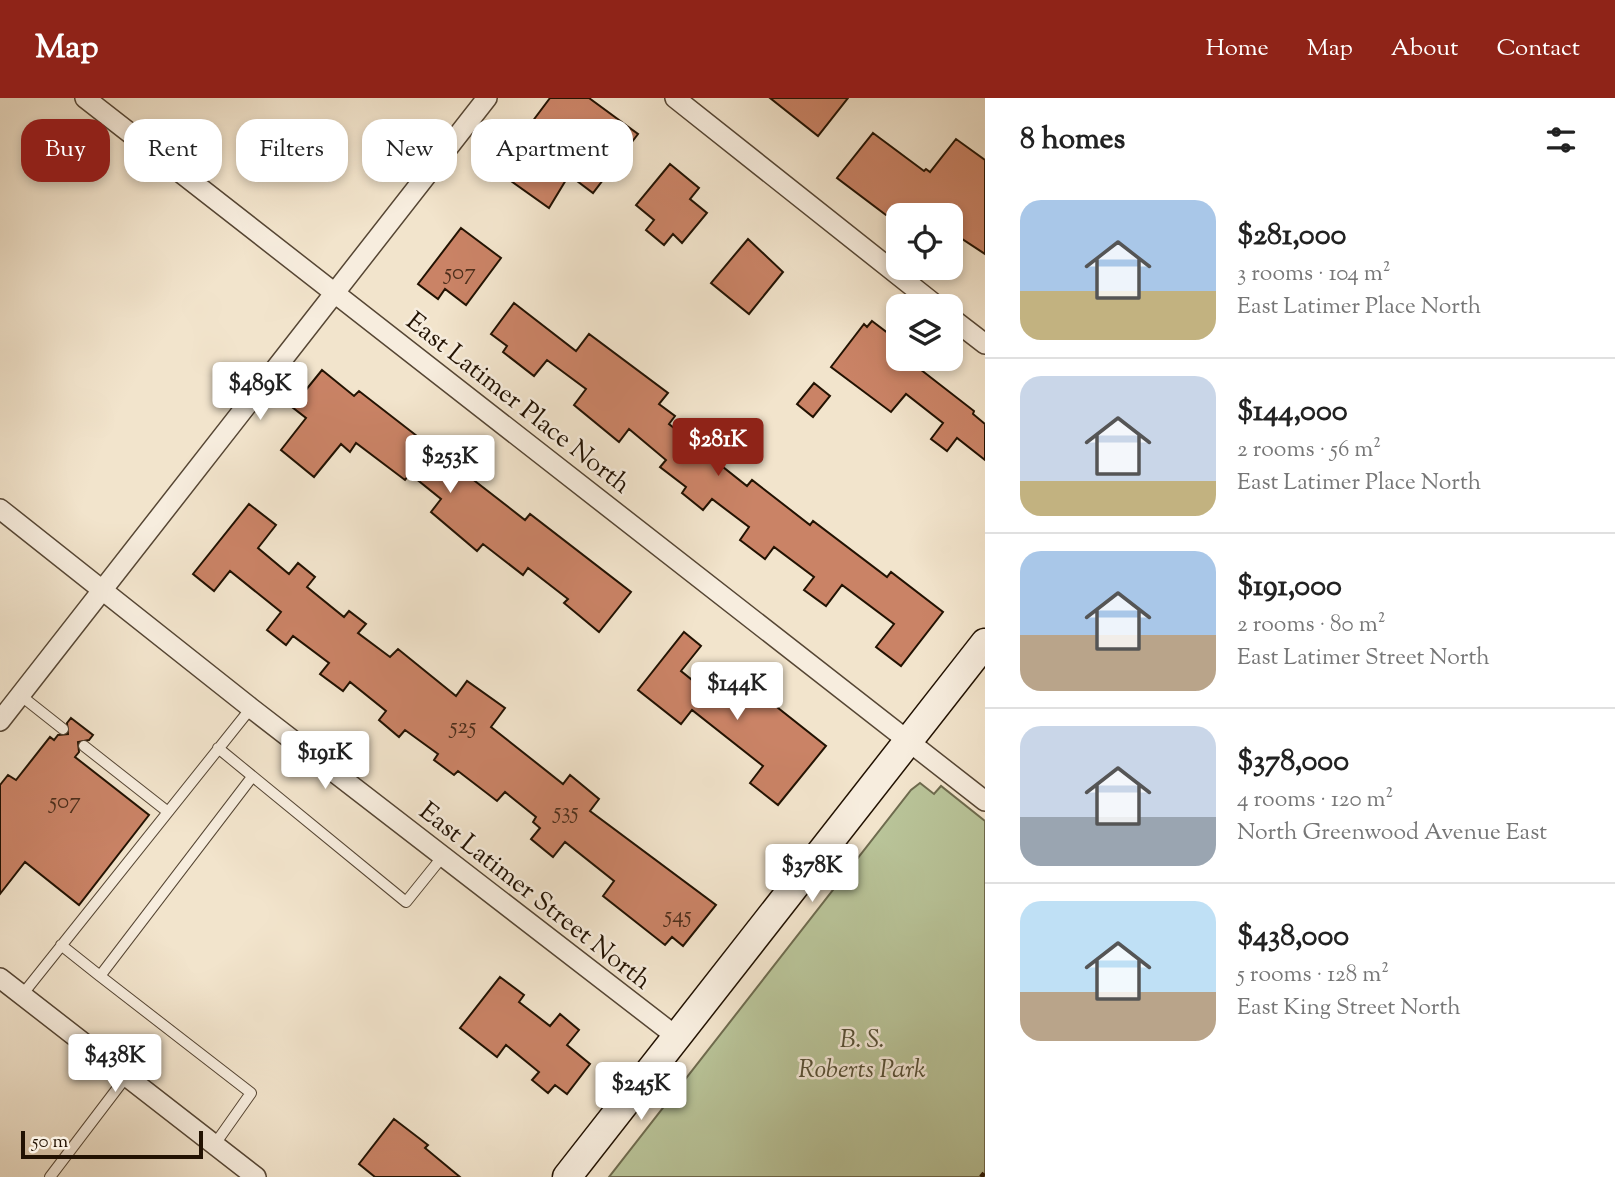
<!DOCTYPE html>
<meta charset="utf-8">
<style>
body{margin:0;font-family:"Sorts Mill Goudy",serif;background:#f6f6f6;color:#222;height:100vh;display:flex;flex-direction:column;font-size:26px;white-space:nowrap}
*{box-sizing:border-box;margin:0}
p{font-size:23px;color:#767676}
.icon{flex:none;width:38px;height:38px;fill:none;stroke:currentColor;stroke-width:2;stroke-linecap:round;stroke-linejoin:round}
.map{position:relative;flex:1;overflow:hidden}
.drawer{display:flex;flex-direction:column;background:#fff;width:630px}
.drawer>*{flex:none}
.top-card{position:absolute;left:21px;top:21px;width:665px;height:63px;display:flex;gap:14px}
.controls{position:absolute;left:886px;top:105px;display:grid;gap:14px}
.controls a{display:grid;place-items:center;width:77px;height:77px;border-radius:14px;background:#fff;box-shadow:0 4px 10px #0003;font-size:35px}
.scale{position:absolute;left:21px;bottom:18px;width:182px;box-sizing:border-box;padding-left:7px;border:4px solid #221202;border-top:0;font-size:19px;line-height:24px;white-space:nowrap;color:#221202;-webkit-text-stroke:5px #f7edde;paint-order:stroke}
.price{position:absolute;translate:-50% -60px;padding:0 16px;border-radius:7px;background:#fff;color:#222;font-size:23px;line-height:46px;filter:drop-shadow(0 2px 4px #0008)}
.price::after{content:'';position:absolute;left:50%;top:42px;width:21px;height:16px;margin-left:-10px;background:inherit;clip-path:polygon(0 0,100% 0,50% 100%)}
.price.current{background:#8f2418;color:#fff}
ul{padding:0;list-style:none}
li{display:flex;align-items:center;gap:21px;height:175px;padding:0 35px}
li+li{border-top:2px solid #e0e0e0}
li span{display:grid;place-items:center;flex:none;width:196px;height:140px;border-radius:21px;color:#555}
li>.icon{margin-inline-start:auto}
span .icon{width:84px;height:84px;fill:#fffc;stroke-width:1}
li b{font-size:30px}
h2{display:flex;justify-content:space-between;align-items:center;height:84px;padding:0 35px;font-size:30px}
.pill{padding:0 24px;border-radius:21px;background:#fff;box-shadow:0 4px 10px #0003;font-size:24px;line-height:63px}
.pill.current{background:#8f2418;color:#fff}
header{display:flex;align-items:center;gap:42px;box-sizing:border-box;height:98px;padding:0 35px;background:#8f2418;color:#fff}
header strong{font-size:33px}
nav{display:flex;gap:38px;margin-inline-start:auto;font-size:24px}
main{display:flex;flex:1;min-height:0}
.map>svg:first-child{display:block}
.green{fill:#b9c499;stroke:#6e6b4e;stroke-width:2}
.building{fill:#ca8366;stroke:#221202;stroke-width:2}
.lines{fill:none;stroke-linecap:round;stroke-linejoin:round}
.lane-casing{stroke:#564634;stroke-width:12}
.street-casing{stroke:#564634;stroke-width:22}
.secondary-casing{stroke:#221202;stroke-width:31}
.path{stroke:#221202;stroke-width:4.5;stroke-dasharray:5 3.5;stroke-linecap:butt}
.lane{stroke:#f7edde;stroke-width:10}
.street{stroke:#f7edde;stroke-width:19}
.secondary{stroke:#f7edde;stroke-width:28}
.labels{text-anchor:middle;stroke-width:5;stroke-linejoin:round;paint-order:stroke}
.number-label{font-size:23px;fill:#4c2e1b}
.street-label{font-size:26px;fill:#221202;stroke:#f7edde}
.park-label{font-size:26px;font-style:italic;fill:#575037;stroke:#f7edde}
</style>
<header>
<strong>Map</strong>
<nav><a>Home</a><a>Map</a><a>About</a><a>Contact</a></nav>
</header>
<main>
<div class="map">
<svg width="985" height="1079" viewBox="0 0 985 1079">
<rect width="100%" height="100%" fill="#f2e4cc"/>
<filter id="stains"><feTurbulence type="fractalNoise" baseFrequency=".00286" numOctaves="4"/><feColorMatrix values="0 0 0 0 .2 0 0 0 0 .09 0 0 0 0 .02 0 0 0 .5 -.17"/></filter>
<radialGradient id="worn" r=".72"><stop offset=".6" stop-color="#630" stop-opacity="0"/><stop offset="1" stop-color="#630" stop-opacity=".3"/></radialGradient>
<!-- green -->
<path class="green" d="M920,685L934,696L941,688L985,723V1079H609L911,692Z"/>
<!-- building -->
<path class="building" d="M550,0H589L638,36L593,95L569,77L549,110L511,83L535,52L520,40Z
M770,0H848L818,38Z
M873,35L924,73L926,71L930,74L956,41L985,62V156L950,133V117H886L837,80Z
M670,66L699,90L690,101L707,115L682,145L673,136L664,147L646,132L654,122L636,107Z
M461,130L501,160L466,207L445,191L438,201L418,186Z
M748,141L783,174L749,216L711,185Z
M514,205L576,253L589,236L668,295L659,306L675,318L669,326L747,388L752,382L810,427L813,423L887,479L891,474L943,514L901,568L876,549L894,526L842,487L826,508L804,492L814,479L774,449L765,461L740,442L749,429L712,401L703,412L682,395L686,389L660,369L666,362L629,331L619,344L574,307L586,291L547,262L534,278L503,254L507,248L491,236Z
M872,223L893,239L888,245L898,254V261H907L974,313L973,316L985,326V362L957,340L947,353L931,341L943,325L906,296L891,314L831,269L864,226L867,229Z
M322,272L354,298L359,293L525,422L530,416L631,494L599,534L564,505L568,501L528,470L523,477L483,446L477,453L431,414L441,401L410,376L405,382L356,345L350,354L341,346L314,379L281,352L306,320L292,309Z
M814,285L830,298L813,319L797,306Z
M249,406L276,427L258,450L289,476L298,465L315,479L307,489L344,519L349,513L366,526L358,535L390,559L398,551L456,598L467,583L505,610L491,629L563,686L570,677L599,701L590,713L716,807L683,848L672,839L665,847L603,798L614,783L565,744L553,759L531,741L540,730L533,724L536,719L505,694L497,703L458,673L454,677L434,662L438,656L405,632L399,639L379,622L386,613L350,584L343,593L320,576L329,565L293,538L286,547L267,532L281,514L230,473L214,493L193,476Z
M684,534L701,548L681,573L717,602L727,590L744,603L754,591L826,648L778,707L750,685L763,668L692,612L681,626L638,592Z
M71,620L93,637L89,642L78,644L79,654L75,659L149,717L79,807L25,764L0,796V687L8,677L16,682L50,639L54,642L58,637L68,636L67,625Z
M500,879L524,897L519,904L550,928L560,916L579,932L567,947L590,966L567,996L555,987L548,995L532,982L539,974L506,947L497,959L460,930Z
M394,1021L428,1047L425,1050L460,1079H375L359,1066Z"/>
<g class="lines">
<defs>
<path id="lane" d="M20,597L63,631
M84,648L168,714
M218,650L406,804L443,758
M61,847L100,878
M22,897L251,610
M215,1046L251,995L100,878L252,679
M50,1079L126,979"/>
<path id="street" d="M85,0L985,703
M675,0L937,208
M950,219L985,246
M0,411L251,610L677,939
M0,623L487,0
M0,880L256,1079"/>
<path id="secondary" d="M567,1079L985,545"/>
</defs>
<!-- lane casing -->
<use href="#lane" class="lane-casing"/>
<!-- street casing -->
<use href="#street" class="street-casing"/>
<!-- secondary casing -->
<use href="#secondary" class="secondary-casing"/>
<!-- path -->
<path class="path" d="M981,1079L985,1074"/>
<!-- lane -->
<use href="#lane" class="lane"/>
<!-- street -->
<use href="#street" class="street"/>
<!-- secondary -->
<use href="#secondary" class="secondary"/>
</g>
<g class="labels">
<!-- number labels -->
<g class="number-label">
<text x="460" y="181">507</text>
<text x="463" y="635">525</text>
<text x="65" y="710">507</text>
<text x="566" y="720">535</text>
<text x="678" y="824">545</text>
</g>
<!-- street labels -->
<g class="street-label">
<text transform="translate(519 304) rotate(38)" y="9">East Latimer Place North</text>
<text transform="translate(536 797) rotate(38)" y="9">East Latimer Street North</text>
</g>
<!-- park labels -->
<g class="park-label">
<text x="862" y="949">B. S.<tspan x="862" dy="30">Roberts Park</tspan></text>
</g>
</g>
<rect width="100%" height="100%" filter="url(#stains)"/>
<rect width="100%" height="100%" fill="url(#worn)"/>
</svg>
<div class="controls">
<a><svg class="icon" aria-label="locate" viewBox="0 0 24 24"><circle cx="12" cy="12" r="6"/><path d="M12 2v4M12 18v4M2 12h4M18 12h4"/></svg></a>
<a><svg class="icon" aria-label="layers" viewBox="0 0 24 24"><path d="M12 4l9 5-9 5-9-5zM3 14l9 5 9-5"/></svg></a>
</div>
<div class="scale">50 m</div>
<b class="price" style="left:260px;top:324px">$489K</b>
<b class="price current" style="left:718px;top:380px">$281K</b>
<b class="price" style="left:450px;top:397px">$253K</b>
<b class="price" style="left:737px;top:624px">$144K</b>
<b class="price" style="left:325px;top:693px">$191K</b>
<b class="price" style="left:812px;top:806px">$378K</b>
<b class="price" style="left:115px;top:996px">$438K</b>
<b class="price" style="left:641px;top:1024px">$245K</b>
<div class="top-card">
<a class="pill current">Buy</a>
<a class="pill">Rent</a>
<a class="pill">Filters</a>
<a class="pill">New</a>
<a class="pill">Apartment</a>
</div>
</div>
<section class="drawer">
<h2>8 homes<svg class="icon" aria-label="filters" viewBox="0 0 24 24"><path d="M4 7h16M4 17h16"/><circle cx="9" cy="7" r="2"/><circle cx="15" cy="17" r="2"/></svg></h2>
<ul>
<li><span style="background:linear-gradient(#a9c7e8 65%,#c2b280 0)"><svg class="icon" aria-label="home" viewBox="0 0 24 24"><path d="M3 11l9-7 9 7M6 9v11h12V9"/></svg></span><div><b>$281,000</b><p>3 rooms · 104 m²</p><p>East Latimer Place North</p></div></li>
<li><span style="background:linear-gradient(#c9d6e8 75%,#c2b280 0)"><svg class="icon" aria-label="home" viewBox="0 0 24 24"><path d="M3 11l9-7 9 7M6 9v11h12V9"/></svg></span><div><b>$144,000</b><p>2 rooms · 56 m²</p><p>East Latimer Place North</p></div></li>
<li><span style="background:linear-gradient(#a9c7e8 60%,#b9a48a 0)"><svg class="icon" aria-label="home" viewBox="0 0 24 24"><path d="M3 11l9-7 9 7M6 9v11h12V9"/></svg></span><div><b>$191,000</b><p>2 rooms · 80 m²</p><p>East Latimer Street North</p></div></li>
<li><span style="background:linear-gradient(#c9d6e8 65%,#9aa5b1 0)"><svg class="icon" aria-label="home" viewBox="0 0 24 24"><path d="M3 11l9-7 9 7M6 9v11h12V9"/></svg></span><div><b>$378,000</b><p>4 rooms · 120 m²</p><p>North Greenwood Avenue East</p></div></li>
<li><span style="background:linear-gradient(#bfe0f5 65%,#b9a48a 0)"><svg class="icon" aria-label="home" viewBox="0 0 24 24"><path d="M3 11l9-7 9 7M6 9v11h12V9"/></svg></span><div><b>$438,000</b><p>5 rooms · 128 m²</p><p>East King Street North</p></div></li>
</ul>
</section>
</main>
